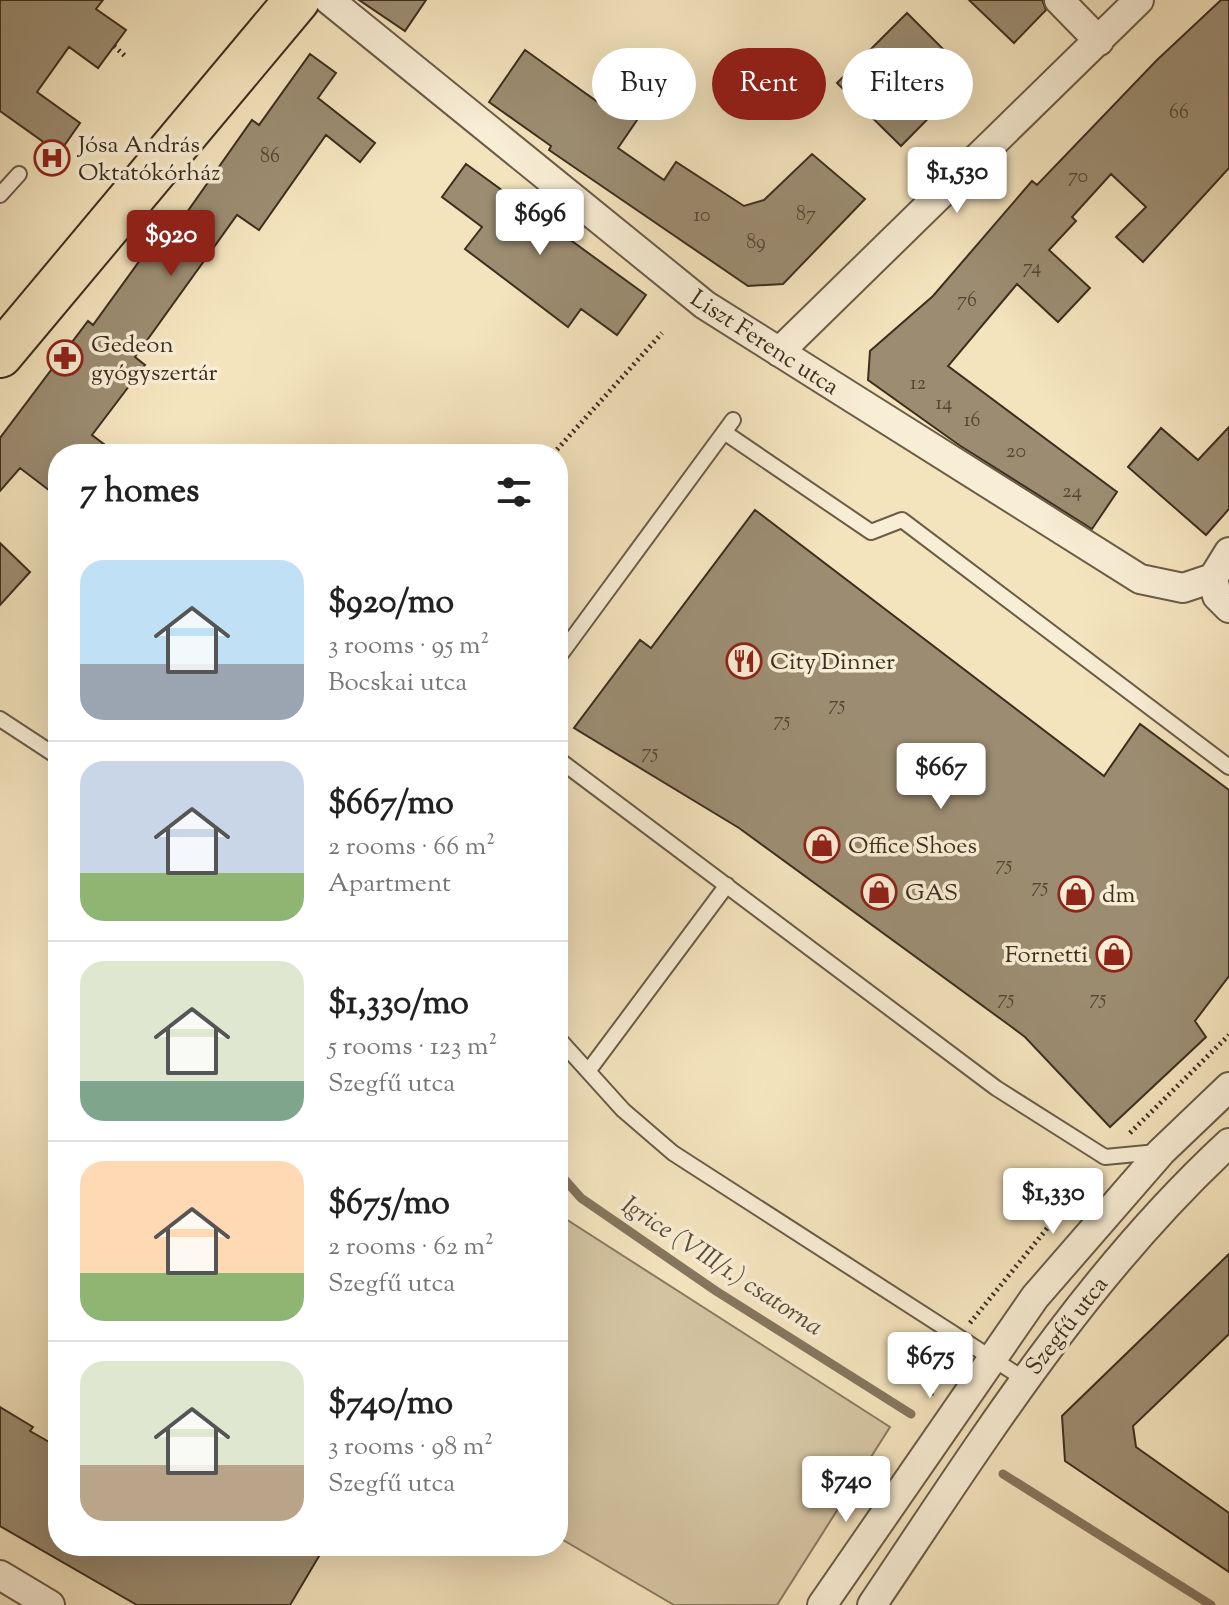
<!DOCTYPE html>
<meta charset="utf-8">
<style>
body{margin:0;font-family:"Sorts Mill Goudy",serif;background:#f2f2f2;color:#222;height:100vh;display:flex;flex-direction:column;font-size:30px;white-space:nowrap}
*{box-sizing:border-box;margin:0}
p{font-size:26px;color:#767676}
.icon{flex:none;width:44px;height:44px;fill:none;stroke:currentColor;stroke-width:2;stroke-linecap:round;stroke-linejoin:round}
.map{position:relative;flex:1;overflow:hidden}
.panel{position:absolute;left:48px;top:444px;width:520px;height:1112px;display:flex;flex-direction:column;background:#fff;border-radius:32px;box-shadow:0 8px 32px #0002}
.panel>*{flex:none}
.top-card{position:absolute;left:592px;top:48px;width:516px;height:72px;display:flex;gap:16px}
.price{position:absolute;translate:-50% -68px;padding:0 18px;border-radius:8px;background:#fff;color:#222;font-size:26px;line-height:52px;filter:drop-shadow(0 2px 4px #0008)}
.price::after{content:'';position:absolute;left:50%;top:48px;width:24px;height:18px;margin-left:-12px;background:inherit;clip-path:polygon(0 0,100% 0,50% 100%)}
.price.active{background:#8f2418;color:#fff}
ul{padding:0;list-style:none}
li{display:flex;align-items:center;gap:24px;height:200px;padding:0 32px}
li+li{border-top:2px solid #e0e0e0}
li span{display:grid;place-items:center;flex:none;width:224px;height:160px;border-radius:24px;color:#555}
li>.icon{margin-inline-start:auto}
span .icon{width:96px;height:96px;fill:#fffc;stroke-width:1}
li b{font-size:34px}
h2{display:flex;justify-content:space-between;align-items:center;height:96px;padding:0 32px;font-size:34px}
.pill{padding:0 28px;border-radius:36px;background:#fff;box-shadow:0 8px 32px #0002;font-size:28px;line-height:72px}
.pill.active{background:#8f2418;color:#fff}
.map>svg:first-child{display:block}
.green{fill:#d5c5a3;stroke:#897a61;stroke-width:2}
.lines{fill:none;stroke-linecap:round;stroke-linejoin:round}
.stream{stroke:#86765e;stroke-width:9}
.building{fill:#9c8d72;stroke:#3d2f1f;stroke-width:2}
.service-casing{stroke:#6b5c47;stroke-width:18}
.minor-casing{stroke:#6b5c47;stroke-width:32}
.primary-casing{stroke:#3d2f1f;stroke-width:48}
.path{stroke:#3d2f1f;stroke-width:5;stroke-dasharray:2 4;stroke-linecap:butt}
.service{stroke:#f8edd5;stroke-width:14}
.minor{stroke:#f8edd5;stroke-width:28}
.primary{stroke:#f4e4be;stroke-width:44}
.labels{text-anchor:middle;stroke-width:7;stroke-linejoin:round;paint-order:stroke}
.number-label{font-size:20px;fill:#554634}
.poi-label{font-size:24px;fill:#3d2f1f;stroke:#f8edd5;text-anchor:start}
.street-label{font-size:24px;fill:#3d2f1f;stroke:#f8edd5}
.water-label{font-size:26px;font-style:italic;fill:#5b4d39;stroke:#f8edd5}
</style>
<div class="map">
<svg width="1229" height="1605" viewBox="0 0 1229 1605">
<rect width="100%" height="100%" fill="#f4e4be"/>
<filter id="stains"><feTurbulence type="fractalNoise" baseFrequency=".0025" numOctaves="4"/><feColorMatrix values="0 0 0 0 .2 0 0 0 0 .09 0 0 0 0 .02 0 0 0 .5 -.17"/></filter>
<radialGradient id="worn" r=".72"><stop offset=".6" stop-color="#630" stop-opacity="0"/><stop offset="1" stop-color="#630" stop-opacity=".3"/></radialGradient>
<!-- green -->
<path class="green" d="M558,1214L890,1427L777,1605H674L558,1537Z"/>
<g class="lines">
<!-- stream -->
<path class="stream" d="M558,1172L581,1198L716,1291L911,1414
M1003,1474L1211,1605"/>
</g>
<!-- building -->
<path class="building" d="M0,0H103L96,9L126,30L98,68L69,47L37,92L80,123L59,153L0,111Z
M359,0H426L405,31Z
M969,0H1042L1046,10L1014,43Z
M1221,0H1229V168L1143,262L1116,237L1146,207L1111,174L1072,217L1076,221L1049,250L1090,288L1058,322L1017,284L948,366L1117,492L1092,529L959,445L868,380L870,351L933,296L1032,181L1037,185L1157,60Z
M907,13L970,76L901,146L837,83Z
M525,50L609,110L624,88L648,104L618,148L664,180L676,162L744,206L764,200L812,154L865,199L783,284L748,286L549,150L551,146L489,102Z
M310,54L336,73L318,98L375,143L360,162L326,135L259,230L237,215L135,357L145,365L92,435L117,454H58V497L20,468L0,491V438L88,321L93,325L172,216L180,222L252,120L259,125Z
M466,164L646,295L617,335L581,309L568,327L465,249L482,227L442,197Z
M1229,427V509L1206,535L1128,467L1161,428L1198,460Z
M755,510L1104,776L1140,724L1229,790V976L1195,1021L1206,1037L1110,1127L1025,1037L1009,1025L739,828L574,728L640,640L651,648Z
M0,543L30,572L0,605Z
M1229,1254V1334L1133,1426L1136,1447L1229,1513V1572L1065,1461L1062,1416Z
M0,1407L33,1427L30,1431L58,1447V1546H325L290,1605H137L0,1526Z"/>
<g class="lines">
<defs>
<path id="service" d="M0,195L19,174
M724,432L871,532L902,520L1229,767
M558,658L733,420
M0,719L58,757
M558,759L996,1088L1105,1157L1157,1152
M558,1038L623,1110L673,1153L1024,1379
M589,1070L727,885"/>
<path id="minor" d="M329,0L705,305L1140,579L1183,588L1213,578
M1059,0L1099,41
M779,352L1139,0
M1213,578L1217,596L1229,608
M1213,578L1229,552
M0,1575L50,1605
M822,1605L1035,1297L1161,1152L1229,1087
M872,1605C981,1443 1085,1276 1229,1143"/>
<path id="primary" d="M0,355L297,0"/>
</defs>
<!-- service casing -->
<use href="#service" class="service-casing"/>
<!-- minor casing -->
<use href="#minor" class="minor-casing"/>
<!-- primary casing -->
<use href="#primary" class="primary-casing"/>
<!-- path -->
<path class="path" d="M114,46L125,56
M553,454L662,333
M1130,1133L1229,1035
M970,1323L1093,1172
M931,1395L938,1369L948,1353"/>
<!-- service -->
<use href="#service" class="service"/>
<!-- minor -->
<use href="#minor" class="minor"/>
<!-- primary -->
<use href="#primary" class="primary"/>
</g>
<!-- icons -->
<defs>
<symbol id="hospital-ring" viewBox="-11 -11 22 22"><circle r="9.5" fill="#f8edd5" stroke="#8f2418" stroke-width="1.5"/><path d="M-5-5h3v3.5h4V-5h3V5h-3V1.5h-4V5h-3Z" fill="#8f2418"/></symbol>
<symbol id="pharmacy-ring" viewBox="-11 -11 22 22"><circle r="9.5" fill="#f8edd5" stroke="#8f2418" stroke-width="1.5"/><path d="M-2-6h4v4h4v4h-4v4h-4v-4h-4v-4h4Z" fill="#8f2418"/></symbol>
<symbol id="restaurant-ring" viewBox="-11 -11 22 22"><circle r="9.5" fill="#f8edd5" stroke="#8f2418" stroke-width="1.5"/><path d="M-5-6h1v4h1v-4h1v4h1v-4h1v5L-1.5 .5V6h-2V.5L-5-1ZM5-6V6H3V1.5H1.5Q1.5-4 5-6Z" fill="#8f2418"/></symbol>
<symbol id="shop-ring" viewBox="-11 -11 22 22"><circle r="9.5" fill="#f8edd5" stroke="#8f2418" stroke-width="1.5"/><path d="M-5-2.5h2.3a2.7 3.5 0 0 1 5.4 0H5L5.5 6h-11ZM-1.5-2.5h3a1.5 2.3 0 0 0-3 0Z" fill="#8f2418"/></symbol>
</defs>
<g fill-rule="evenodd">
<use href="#hospital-ring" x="32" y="138" width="40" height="40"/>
<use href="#pharmacy-ring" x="45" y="338" width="40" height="40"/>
<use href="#restaurant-ring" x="724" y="641" width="40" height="40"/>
<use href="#shop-ring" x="802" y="825" width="40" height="40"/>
<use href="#shop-ring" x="859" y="872" width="40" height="40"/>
<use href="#shop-ring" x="1056" y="874" width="40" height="40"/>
<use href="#shop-ring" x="1094" y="934" width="40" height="40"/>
</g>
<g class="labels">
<!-- number labels -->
<g class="number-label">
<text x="1179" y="118">66</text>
<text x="270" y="162">86</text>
<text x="1078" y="182">70</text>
<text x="806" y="220">87</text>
<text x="702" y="221">10</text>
<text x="756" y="248">89</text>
<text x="1032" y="273">74</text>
<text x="967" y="306">76</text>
<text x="918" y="389">12</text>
<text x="944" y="409">14</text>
<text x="972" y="426">16</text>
<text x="1016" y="457">20</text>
<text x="1072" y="497">24</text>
<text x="837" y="710">75</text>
<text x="782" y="726">75</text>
<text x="650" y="758">75</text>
<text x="1004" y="870">75</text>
<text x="1040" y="892">75</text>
<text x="1006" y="1004">75</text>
<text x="1098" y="1004">75</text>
</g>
<!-- poi labels -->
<g class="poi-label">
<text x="78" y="152">Jósa András<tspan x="78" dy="28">Oktatókórház</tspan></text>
<text x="91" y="352">Gedeon<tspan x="91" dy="28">gyógyszertár</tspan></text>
<text x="770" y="669">City Dinner</text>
<text x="848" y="853">Office Shoes</text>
<text x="905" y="900">GAS</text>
<text x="1102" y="902">dm</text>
<text x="1088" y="962" text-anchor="end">Fornetti</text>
</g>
<!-- street labels -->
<g class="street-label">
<text transform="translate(765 342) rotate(33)" y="8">Liszt Ferenc utca</text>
<text transform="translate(1066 1325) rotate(-52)" y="8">Szegfű utca</text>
</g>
<!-- water labels -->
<g class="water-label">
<text transform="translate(723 1265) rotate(33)" y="9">Igrice (VIII/1.) csatorna</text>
</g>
</g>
<rect width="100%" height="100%" filter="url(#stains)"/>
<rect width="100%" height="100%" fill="url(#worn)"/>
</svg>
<b class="price" style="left:957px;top:215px">$1,530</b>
<b class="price" style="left:540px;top:257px">$696</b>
<b class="price active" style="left:171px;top:278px">$920</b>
<b class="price" style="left:941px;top:811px">$667</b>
<b class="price" style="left:1053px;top:1236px">$1,330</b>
<b class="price" style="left:930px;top:1400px">$675</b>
<b class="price" style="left:846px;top:1524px">$740</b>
<div class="top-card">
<a class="pill">Buy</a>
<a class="pill active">Rent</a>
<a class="pill">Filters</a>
</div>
<section class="panel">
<h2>7 homes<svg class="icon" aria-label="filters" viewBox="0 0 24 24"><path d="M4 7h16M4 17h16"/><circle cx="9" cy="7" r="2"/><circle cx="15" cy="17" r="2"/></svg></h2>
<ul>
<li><span style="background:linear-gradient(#bfe0f5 65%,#9aa5b1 0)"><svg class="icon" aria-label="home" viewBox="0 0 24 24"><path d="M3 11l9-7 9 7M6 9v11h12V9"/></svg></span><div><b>$920/mo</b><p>3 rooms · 95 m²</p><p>Bocskai utca</p></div></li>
<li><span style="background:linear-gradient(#c9d6e8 70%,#8fb573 0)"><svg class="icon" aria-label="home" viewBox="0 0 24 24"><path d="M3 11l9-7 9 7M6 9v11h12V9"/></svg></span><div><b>$667/mo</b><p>2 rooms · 66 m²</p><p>Apartment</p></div></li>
<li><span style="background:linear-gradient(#dfe7d0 75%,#7fa58c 0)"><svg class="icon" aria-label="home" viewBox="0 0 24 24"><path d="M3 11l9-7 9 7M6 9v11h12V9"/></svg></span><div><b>$1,330/mo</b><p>5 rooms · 123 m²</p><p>Szegfű utca</p></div></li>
<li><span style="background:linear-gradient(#ffd9b3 70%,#8fb573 0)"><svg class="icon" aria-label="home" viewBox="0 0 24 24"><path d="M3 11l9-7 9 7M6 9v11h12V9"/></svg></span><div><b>$675/mo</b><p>2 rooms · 62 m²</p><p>Szegfű utca</p></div></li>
<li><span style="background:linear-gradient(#dfe7d0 65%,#b9a48a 0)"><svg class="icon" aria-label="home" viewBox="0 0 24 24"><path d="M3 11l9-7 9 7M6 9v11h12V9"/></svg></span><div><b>$740/mo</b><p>3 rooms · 98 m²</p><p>Szegfű utca</p></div></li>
</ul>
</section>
</div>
